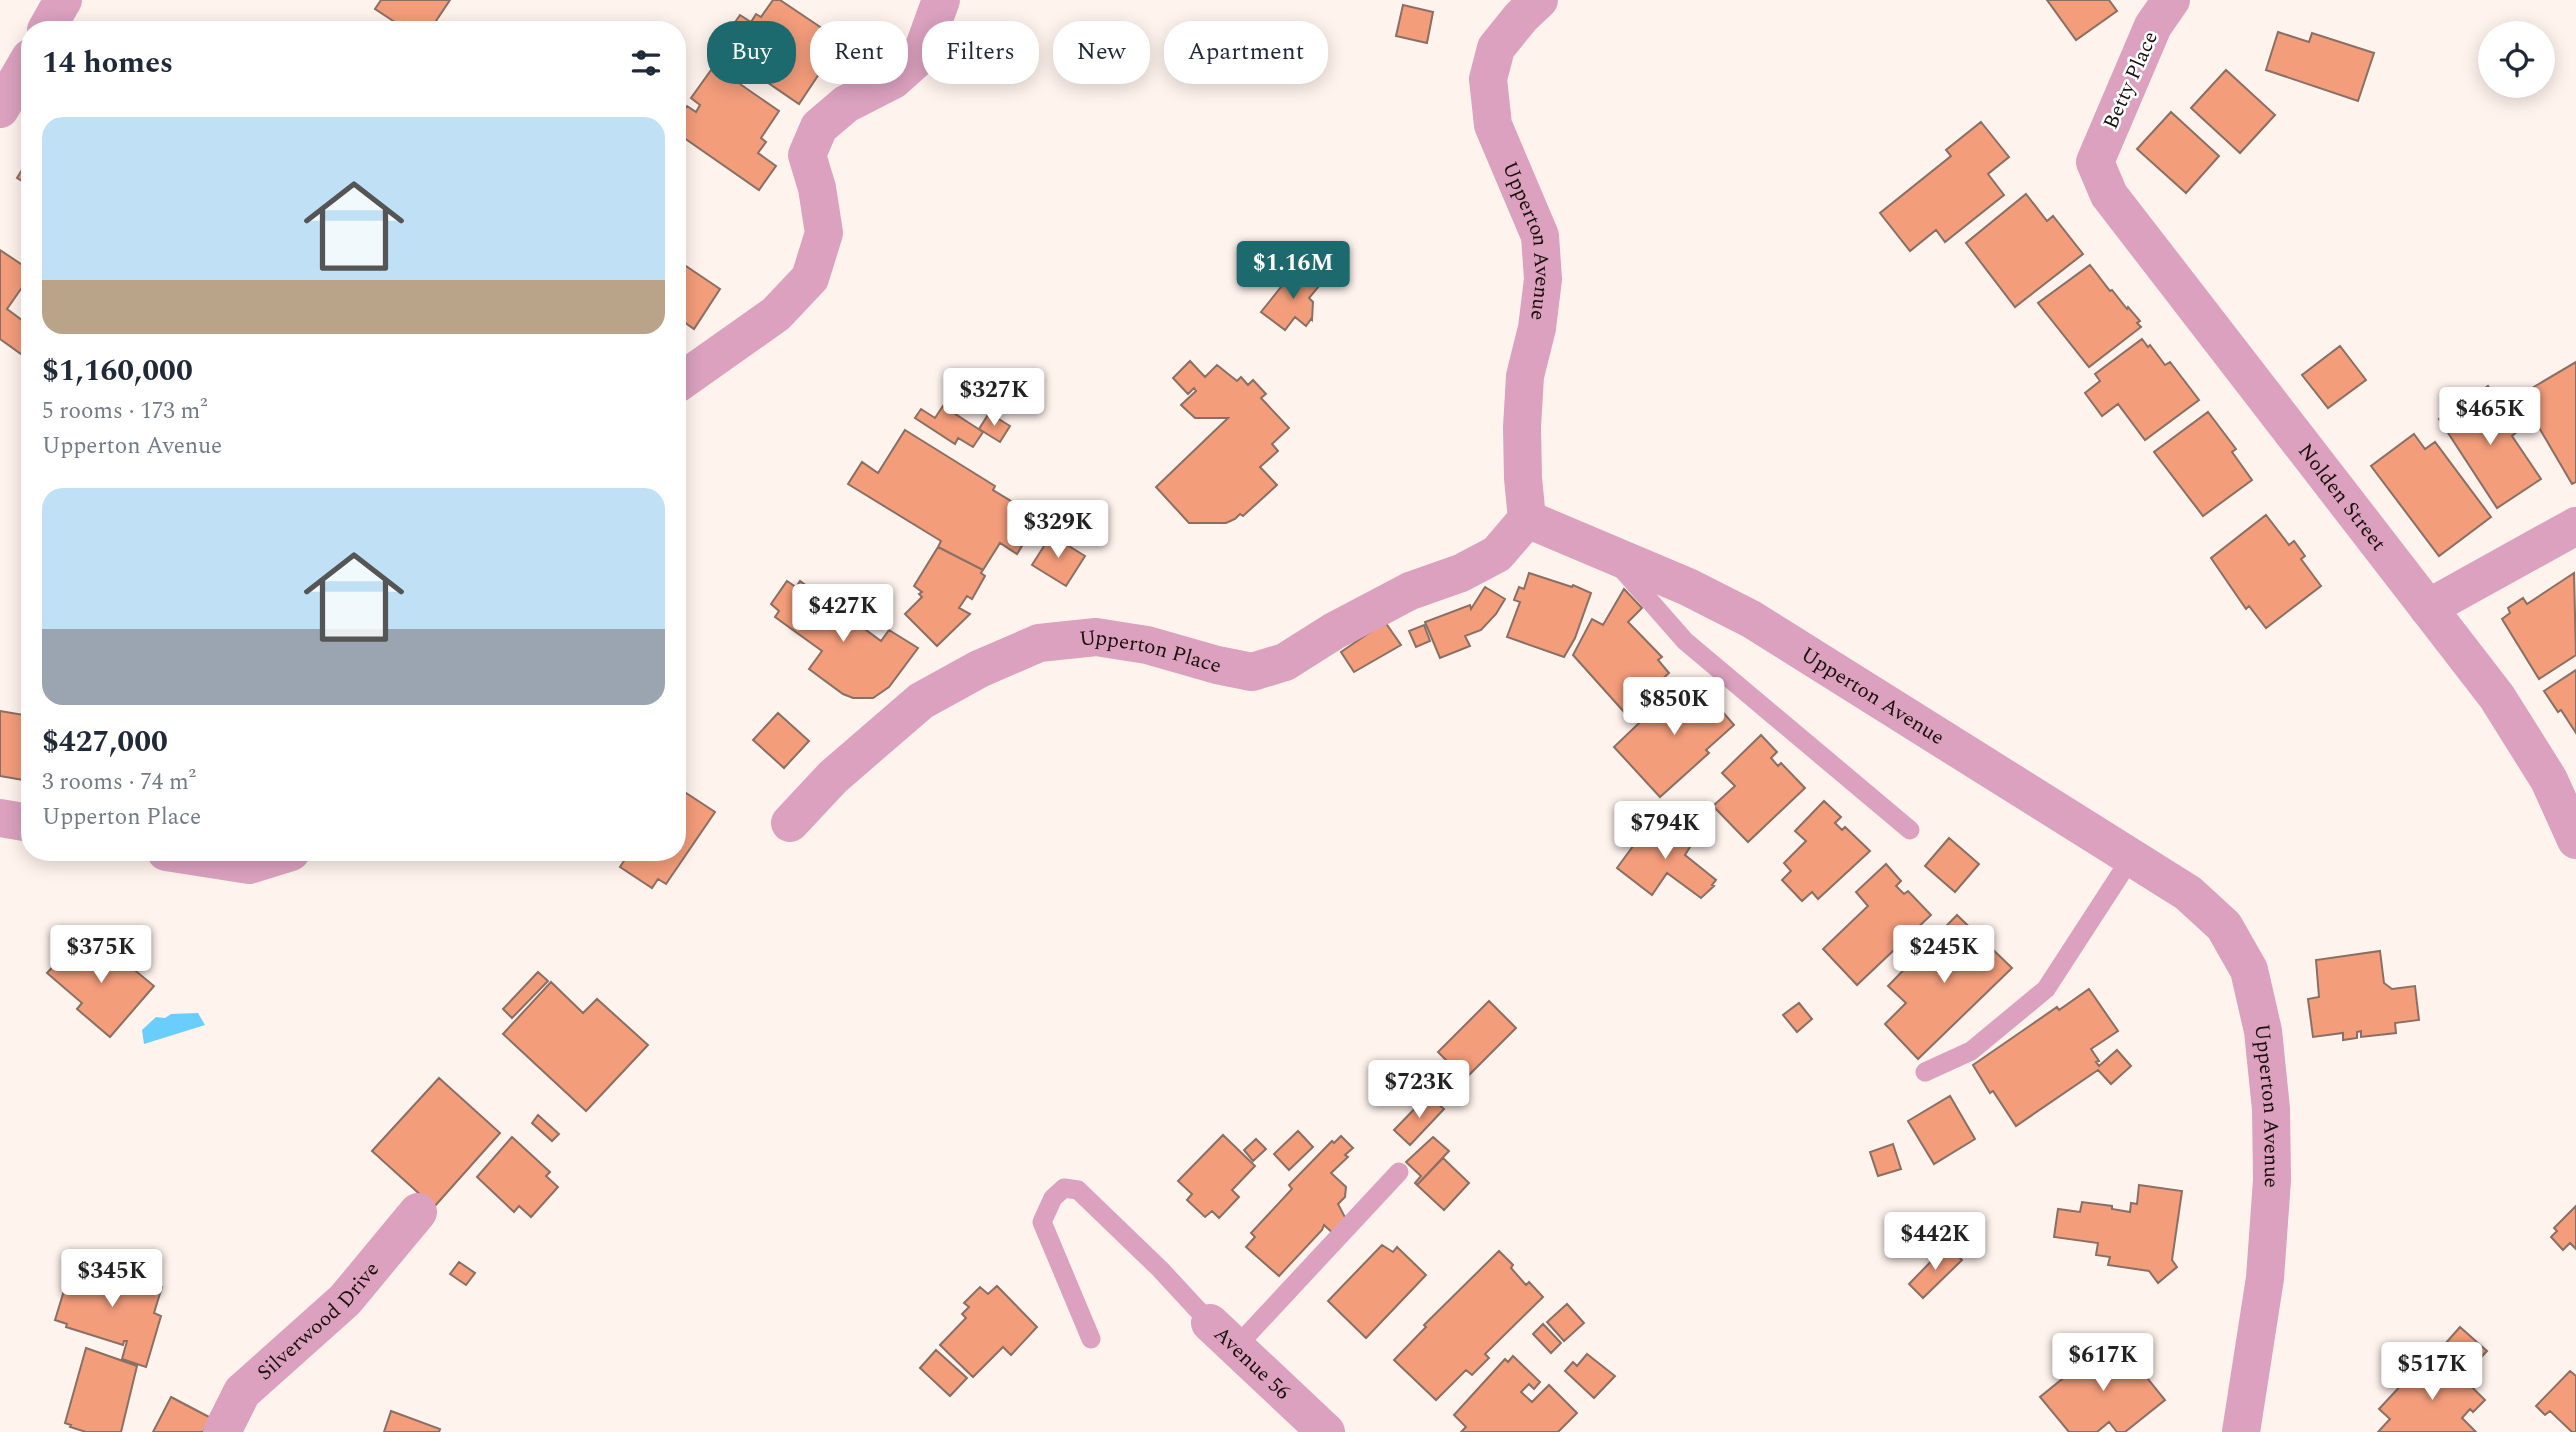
<!DOCTYPE html>
<meta charset="utf-8">
<style>
body{margin:0;font-family:Spectral,serif;background:#f6f6f7;color:#1f2937;height:100vh;display:flex;flex-direction:column;font-size:26px;white-space:nowrap}
*{box-sizing:border-box;margin:0}
p{font-size:23px;color:#747a83}
.icon{flex:none;width:38px;height:38px;fill:none;stroke:currentColor;stroke-width:2;stroke-linecap:round;stroke-linejoin:round}
.map{position:relative;flex:1;overflow:hidden}
.drawer{position:absolute;left:21px;top:21px;width:665px;height:840px;display:flex;flex-direction:column;background:#fff;border-radius:28px;box-shadow:0 4px 18px #0003}
.drawer>*{flex:none}
.hud{position:absolute;left:707px;top:21px;width:665px;height:63px;display:flex;gap:14px}
.fabs{position:absolute;left:2478px;top:21px;display:grid;gap:14px}
.fabs a{display:grid;place-items:center;width:77px;height:77px;border-radius:50%;background:#fff;box-shadow:0 4px 18px #0003;font-size:35px}
.price{position:absolute;translate:-50% -60px;padding:0 16px;border-radius:7px;background:#fff;color:#222;font-size:23px;line-height:46px;filter:drop-shadow(0 2px 4px #0008)}
.price::after{content:'';position:absolute;left:50%;top:42px;width:21px;height:16px;margin-left:-10px;background:inherit;clip-path:polygon(0 0,100% 0,50% 100%)}
.price.selected{background:#1d6a6e;color:#fff}
ul{padding:0;list-style:none}
li{display:grid;align-content:center;gap:14px;height:371px;padding:0 21px}
li span{display:grid;place-items:center;height:217px;border-radius:21px;color:#555}
li>.icon{margin-inline-start:auto}
span .icon{width:126px;height:126px;fill:#fffc;stroke-width:1}
li b{font-size:30px}
h2{display:flex;justify-content:space-between;align-items:center;height:84px;padding:0 21px;font-size:30px}
.chip{padding:0 24px;border-radius:28px;background:#fff;box-shadow:0 4px 18px #0003;font-size:24px;line-height:63px}
.chip.selected{background:#1d6a6e;color:#fff}
.map>svg:first-child{display:block}
.water{fill:#6acefc}
.building{fill:#f39d7b;stroke:#8a6f64;stroke-width:2}
.lines{fill:none;stroke-linecap:round;stroke-linejoin:round}
.service{stroke:#dba1bf;stroke-width:19}
.minor{stroke:#dba1bf;stroke-width:38}
.labels{text-anchor:middle;stroke-width:5;stroke-linejoin:round;paint-order:stroke}
.street-label{font-size:21px;fill:#1b110c;stroke:#fff}
</style>
<div class="map">
<svg width="2576" height="1432" viewBox="0 0 2576 1432">
<rect width="100%" height="100%" fill="#fff3ed"/>
<!-- water -->
<path class="water" d="M198,1013L205,1025L144,1044L142,1030L156,1017L165,1018L171,1014Z"/>
<!-- building -->
<path class="building" d="M381,0H450L430,30H407L375,9Z
M773,0H780L841,41L799,104L717,48L740,15L751,22L756,14L761,17Z
M2047,0H2109L2117,11L2076,40Z
M1403,5L1433,12L1427,43L1396,36Z
M2278,32L2309,42L2312,33L2374,53L2358,101L2266,70Z
M714,66L779,111L761,138L766,142L758,153L776,166L759,190L677,133V119L687,106L696,112L700,105L691,98Z
M2226,70L2275,115L2240,153L2191,108Z
M2171,112L2219,156L2186,193L2137,149Z
M1981,122L2009,157L1988,174L2004,195L1945,242L1936,230L1910,251L1880,213L1951,156L1946,150Z
M30,157V186L17,178Z
M2026,194L2047,221L2053,216L2083,254L2015,307L1966,243Z
M0,250L30,270V276L7,309L30,326V341L21,354L0,339Z
M677,260L720,289L694,329L677,317Z
M2090,265L2110,291L2112,290L2127,309L2128,307L2140,321L2137,323L2141,327L2089,367L2038,303Z
M1297,267L1320,285L1309,298L1313,302L1312,320L1311,319L1306,326L1295,317L1285,330L1261,312Z
M2142,339L2148,347L2150,345L2165,365L2170,362L2199,400L2145,440L2118,404L2102,416L2085,393L2100,381L2095,374Z
M2340,346L2366,380L2328,408L2302,375Z
M1190,361L1205,377L1217,365L1237,381L1241,377L1248,385L1253,380L1266,394L1261,398L1289,428L1272,444L1278,451L1260,467L1277,485L1243,516L1240,514L1235,519L1226,523H1189L1156,487L1228,418H1195L1181,405L1196,391L1194,388L1188,394L1173,378Z
M2576,362V482L2572,484L2520,395Z
M2488,386L2518,431L2512,436L2541,479L2497,508L2439,419Z
M943,406L983,432L973,447L958,438L955,444L915,418L921,409L935,418Z
M2208,412L2236,449L2232,452L2252,480L2203,516L2154,452Z
M989,413L1010,426L1000,442L979,429Z
M905,430L995,486L993,490L1039,518L1017,554L1000,543L983,570L938,547L941,541L848,484L862,462L878,473Z
M2414,434L2425,449L2435,442L2491,517L2439,556L2371,466Z
M2266,515L2289,545L2294,541L2305,556L2301,559L2321,586L2266,628L2249,606L2246,609L2211,558Z
M1051,535L1085,556L1066,586L1032,565Z
M938,547L983,570L981,573L985,576L972,599L967,596L959,608L970,614L937,646L905,614L922,597L919,594L922,592L914,586Z
M1529,573L1572,587L1573,585L1591,593L1575,638L1564,657L1507,637L1520,602L1514,600L1519,587L1524,589Z
M2574,573L2576,655L2539,679L2502,619L2510,613L2508,608L2523,598L2527,604Z
M787,581L796,587L800,581L881,641L889,630L918,648L889,687L873,698H853L843,694L809,669L822,651L775,617L779,611L771,604Z
M1485,587L1505,599L1496,614L1481,630L1465,636L1470,646L1440,658L1425,622L1470,605L1471,609Z
M1624,589L1642,608L1628,622L1662,657L1658,660L1669,673L1625,713L1573,655L1592,619L1603,625Z
M1385,622L1401,645L1354,672L1341,652Z
M1424,625L1430,641L1416,647L1409,631Z
M2576,670V733L2561,710L2558,712L2544,691Z
M1682,682L1691,691L1698,685L1707,695H1714L1722,703L1721,710L1734,725L1706,750L1709,753L1660,797L1614,747Z
M0,711L30,716L29,781L0,776Z
M778,713L809,741L784,768L753,740Z
M1761,735L1777,752L1771,758L1778,766L1781,763L1805,788L1748,842L1713,806L1735,786L1722,773Z
M677,787L715,812L666,884L658,879L652,888L620,867L627,856L621,852H677Z
M1824,801L1841,817L1835,823L1842,830L1845,827L1870,851L1818,899L1812,892L1802,901L1782,880L1791,871L1784,863L1806,841L1795,831Z
M1677,818L1688,827L1679,838L1690,847L1685,855L1716,880L1712,885L1714,886L1701,898L1667,873L1652,895L1617,868L1650,823L1664,834Z
M1949,838L1979,864L1955,892L1925,866Z
M1886,864L1901,881L1896,886L1904,894L1908,891L1931,915L1857,985L1823,949L1868,906L1856,892Z
M1957,915L2012,968L1918,1059L1885,1024L1906,1003L1888,986Z
M82,935L98,949L91,958L100,966L113,952L154,986L110,1037L77,1009L82,1003L47,973Z
M2380,951L2384,983L2392,989L2415,986L2419,1020L2395,1023L2396,1033L2361,1037V1031L2357,1032V1038L2343,1040V1033L2313,1037L2308,999L2319,997L2316,960Z
M538,972L548,981L512,1018L503,1009Z
M551,982L583,1013L597,999L648,1045L586,1111L503,1034Z
M2089,989L2118,1031L2091,1049L2099,1061L2096,1062L2099,1066L2117,1050L2131,1066L2111,1084L2098,1070L2016,1126L1993,1091L1990,1093L1973,1065L2057,1007L2059,1010Z
M1489,1001L1516,1028L1465,1079L1438,1052Z
M1799,1003L1812,1019L1797,1032L1783,1015Z
M439,1078L500,1133L434,1207L372,1151Z
M1428,1095L1444,1109L1410,1145L1394,1130Z
M1950,1096L1975,1139L1934,1164L1908,1121Z
M538,1115L559,1134L552,1141L532,1123Z
M1298,1131L1313,1147L1289,1170L1274,1154Z
M1223,1135L1255,1166L1232,1190L1239,1197L1219,1218L1212,1211L1205,1217L1187,1200L1192,1194L1178,1181Z
M1341,1136L1353,1148L1345,1155L1348,1157L1331,1173L1346,1187L1345,1197L1338,1204L1348,1223L1336,1236L1324,1225L1322,1230L1279,1276L1246,1247L1255,1237L1251,1233L1292,1189L1289,1185L1332,1141L1334,1143Z
M512,1137L550,1172L546,1176L558,1187L531,1217L519,1206L514,1212L477,1177Z
M1433,1137L1449,1151L1417,1185L1415,1183L1421,1176L1406,1162Z
M1256,1139L1266,1149L1253,1161L1244,1150Z
M1893,1144L1901,1169L1878,1176L1870,1152Z
M1443,1158L1469,1183L1444,1210L1417,1185Z
M2139,1185L2182,1191L2172,1260L2177,1267L2158,1283L2149,1271L2108,1265L2110,1257L2096,1255L2098,1243L2054,1237L2058,1209L2080,1212L2082,1202L2112,1206V1209L2130,1212L2131,1203L2137,1204Z
M2576,1206V1249L2570,1243L2563,1250L2551,1237L2557,1231L2554,1228Z
M1382,1245L1393,1252L1397,1247L1426,1275L1366,1338L1328,1301Z
M1947,1245L1962,1260L1923,1298L1909,1284Z
M1499,1251L1513,1265L1511,1268L1526,1285L1529,1282L1543,1297L1485,1354L1489,1358L1472,1375L1466,1370L1436,1400L1394,1360L1426,1327L1424,1325Z
M73,1261L162,1287L154,1313L161,1316L146,1367L122,1359L127,1341H124L123,1345L66,1327L67,1324L55,1320Z
M459,1262L475,1273L466,1285L450,1274Z
M997,1286L1037,1327L1011,1355L1003,1347L973,1377L940,1345L966,1318L962,1314L969,1307L964,1303L980,1287L988,1294Z
M1567,1304L1584,1323L1564,1341L1547,1322Z
M1543,1324L1561,1343L1551,1353L1533,1334Z
M2460,1327L2487,1351L2471,1368L2445,1344Z
M2114,1337L2165,1400L2125,1432H2117L2109,1422L2097,1432H2069L2040,1397Z
M86,1348L137,1366L121,1432H86L70,1427L71,1425L65,1423Z
M936,1350L967,1378L950,1396L920,1368Z
M1587,1354L1615,1376L1594,1398L1565,1371L1573,1362L1577,1366Z
M1513,1356L1540,1382L1534,1389L1529,1384L1521,1392L1532,1402L1549,1385L1577,1413L1558,1432H1461L1466,1427L1454,1415L1505,1359L1508,1362Z
M2440,1356L2485,1400L2473,1412L2470,1409L2462,1418L2476,1432H2378L2390,1419L2379,1409L2418,1367L2424,1373Z
M2570,1371L2576,1376V1432H2572L2550,1411L2545,1415L2536,1406Z
M171,1397L211,1418L203,1432H153Z
M391,1411L440,1429L439,1432H384Z"/>
<g class="lines">
<!-- service -->
<path class="service" d="M1621,568L1685,641L1910,830
M1925,1072L1971,1051L2046,989L2131,858
M1091,1339L1042,1222L1053,1198L1064,1188L1078,1190L1160,1269L1210,1323
M1236,1347L1399,1172"/>
<!-- minor -->
<g class="minor">
<path id="s1" d="M1539,0L1521,17L1496,48L1488,79L1493,125L1540,236L1543,279L1537,328L1525,376L1522,427L1523,478L1527,519L1688,587L1751,619L2188,893L2224,926L2249,970L2263,1031L2271,1109L2272,1180L2265,1278L2241,1432"/>
<path id="s2" d="M2171,0L2153,26L2095,162L2109,195L2497,697L2549,780L2576,840"/>
<path d="M46,30L63,0"/>
<path d="M0,109L30,58"/>
<path d="M677,384L776,314L810,278L824,233L817,188L807,155L819,127L846,104L893,80L921,55L941,0"/>
<path d="M2428,608L2576,526"/>
<path d="M0,818L30,823"/>
<path id="s3" d="M790,823L833,777L921,701L979,669L1039,643L1096,637L1147,645L1217,665L1252,672L1285,662L1334,631L1410,591L1461,573L1497,554L1527,519"/>
<path d="M166,852L249,865L291,852"/>
<path id="s4" d="M1210,1323L1326,1432"/>
<path id="s5" d="M222,1432L242,1392L345,1300L418,1212"/>
</g>
</g>
<g class="labels">
<!-- street labels -->
<g class="street-label">
<text transform="translate(2130 80) rotate(-66)" y="7">Betty Place</text>
<text dy="7" stroke="none"><textPath href="#s1" startOffset="266">Upperton Avenue</textPath></text>
<text dy="7" stroke="none"><textPath href="#s2" startOffset="597">Nolden Street</textPath></text>
<text dy="7" stroke="none"><textPath href="#s3" startOffset="424">Upperton Place</textPath></text>
<text dy="7" stroke="none"><textPath href="#s1" startOffset="938">Upperton Avenue</textPath></text>
<text dy="7" stroke="none"><textPath href="#s1" startOffset="1547">Upperton Avenue</textPath></text>
<text dy="7" stroke="none"><textPath href="#s5" startOffset="149">Silverwood Drive</textPath></text>
<text dy="7" stroke="none"><textPath href="#s4" startOffset="58">Avenue 56</textPath></text>
</g>
</g>
</svg>
<div class="fabs">
<a><svg class="icon" aria-label="locate" viewBox="0 0 24 24"><circle cx="12" cy="12" r="6"/><path d="M12 2v4M12 18v4M2 12h4M18 12h4"/></svg></a>
</div>
<b class="price selected" style="left:1293px;top:301px">$1.16M</b>
<b class="price" style="left:994px;top:428px">$327K</b>
<b class="price" style="left:2490px;top:447px">$465K</b>
<b class="price" style="left:1058px;top:560px">$329K</b>
<b class="price" style="left:843px;top:644px">$427K</b>
<b class="price" style="left:1674px;top:737px">$850K</b>
<b class="price" style="left:1665px;top:861px">$794K</b>
<b class="price" style="left:101px;top:985px">$375K</b>
<b class="price" style="left:1944px;top:985px">$245K</b>
<b class="price" style="left:1419px;top:1120px">$723K</b>
<b class="price" style="left:1935px;top:1272px">$442K</b>
<b class="price" style="left:112px;top:1309px">$345K</b>
<b class="price" style="left:2103px;top:1393px">$617K</b>
<b class="price" style="left:2432px;top:1402px">$517K</b>
<div class="hud">
<a class="chip selected">Buy</a>
<a class="chip">Rent</a>
<a class="chip">Filters</a>
<a class="chip">New</a>
<a class="chip">Apartment</a>
</div>
<section class="drawer">
<h2>14 homes<svg class="icon" aria-label="filters" viewBox="0 0 24 24"><path d="M4 7h16M4 17h16"/><circle cx="9" cy="7" r="2"/><circle cx="15" cy="17" r="2"/></svg></h2>
<ul>
<li><span style="background:linear-gradient(#bfe0f5 75%,#b9a48a 0)"><svg class="icon" aria-label="home" viewBox="0 0 24 24"><path d="M3 11l9-7 9 7M6 9v11h12V9"/></svg></span><div><b>$1,160,000</b><p>5 rooms · 173 m²</p><p>Upperton Avenue</p></div></li>
<li><span style="background:linear-gradient(#bfe0f5 65%,#9aa5b1 0)"><svg class="icon" aria-label="home" viewBox="0 0 24 24"><path d="M3 11l9-7 9 7M6 9v11h12V9"/></svg></span><div><b>$427,000</b><p>3 rooms · 74 m²</p><p>Upperton Place</p></div></li>
</ul>
</section>
</div>
